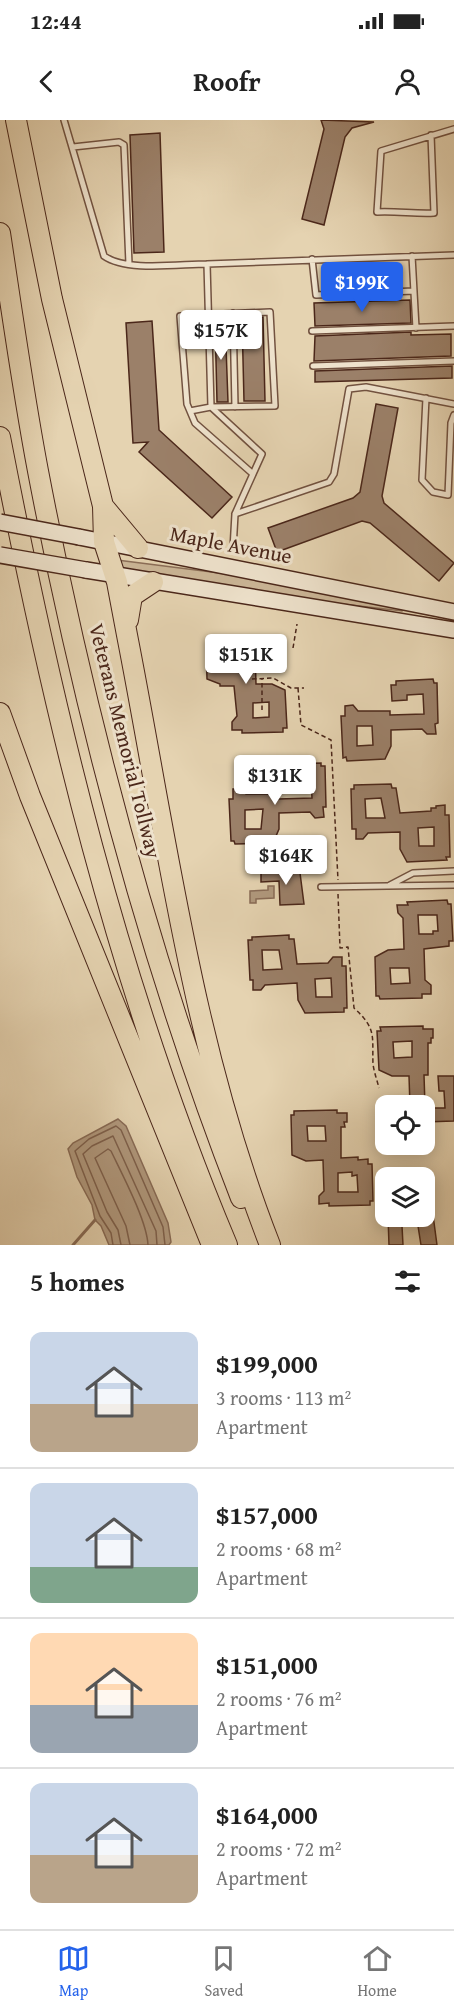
<!DOCTYPE html>
<meta charset="utf-8">
<style>
body{margin:0;font-family:"Gentium Book Plus",serif;background:#f6f6f6;color:#222;height:100vh;display:flex;flex-direction:column;font-size:22px;white-space:nowrap}
*{box-sizing:border-box;margin:0}
p{font-size:20px;color:#767676}
.icon{flex:none;width:33px;height:33px;fill:none;stroke:currentColor;stroke-width:2;stroke-linecap:round;stroke-linejoin:round}
.map{position:relative;height:1125px;overflow:hidden}
.panel{display:flex;flex-direction:column;background:#fff;flex:1}
.panel>*{flex:none}
.fabs{position:absolute;left:375px;top:975px;display:grid;gap:12px}
.fabs a{display:grid;place-items:center;width:60px;height:60px;border-radius:12px;background:#fff;box-shadow:0 3px 15px #0003;font-size:30px}
.price{position:absolute;translate:-50% -51px;padding:0 14px;border-radius:6px;background:#fff;color:#222;font-size:20px;line-height:39px;filter:drop-shadow(0 2px 3px #0008)}
.price::after{content:'';position:absolute;left:50%;top:36px;width:18px;height:14px;margin-left:-9px;background:inherit;clip-path:polygon(0 0,100% 0,50% 100%)}
.price.selected{background:#2563eb;color:#fff}
ul{padding:0;list-style:none}
li{display:flex;align-items:center;gap:18px;height:150px;padding:0 30px}
li+li{border-top:2px solid #e0e0e0}
li span{display:grid;place-items:center;flex:none;width:168px;height:120px;border-radius:12px;color:#555}
li>.icon{margin-inline-start:auto}
span .icon{width:72px;height:72px;fill:#fffc;stroke-width:1}
li b{font-size:26px}
h2{display:flex;justify-content:space-between;align-items:center;height:72px;padding:0 30px;font-size:26px}
.status{display:flex;justify-content:space-between;align-items:center;height:42px;padding:0 30px;background:#fff;direction:ltr}
.status svg{height:16px;fill:currentColor}
header{display:flex;justify-content:space-between;align-items:center;height:78px;padding:0 30px;background:#fff;font-size:27px;font-weight:800}
.menu{display:flex;justify-content:space-around;align-items:center;height:84px;border-top:2px solid #e0e0e0;background:#fff;font-size:16px;color:#767676}
.menu a{display:grid;justify-items:center;gap:3px}
.menu .selected{color:#2563eb}
.map>svg:first-child{display:block}
.green{fill:#cbb697;stroke:#8b6e58;stroke-width:1.5}
.water{fill:#b1997e;stroke:#886b56;stroke-width:1.5}
.lines{fill:none;stroke-linecap:round;stroke-linejoin:round}
.shore{stroke:#7e604c;stroke-width:1.5}
.stream{stroke:#886b56;stroke-width:3}
.building{fill:#9b8069;stroke:#4b271a;stroke-width:1.5;fill-rule:evenodd}
.service-casing{stroke:#725240;stroke-width:8}
.secondary-casing{stroke:#4b271a;stroke-width:18}
.motorway-casing{stroke:#4b271a;stroke-width:22}
.path{stroke:#4b271a;stroke-width:1.5;stroke-dasharray:4.5 3;stroke-linecap:butt}
.service{stroke:#eee2cc;stroke-width:5}
.secondary{stroke:#eee2cc;stroke-width:15}
.motorway{stroke:#e5d3b1;stroke-width:20}
.secondary-bridge-casing{stroke:#4b271a;stroke-width:18;stroke-linecap:butt}
.secondary-bridge{stroke:#eee2cc;stroke-width:15}
.labels{text-anchor:middle;stroke-width:6;stroke-linejoin:round;paint-order:stroke}
.street-label{font-size:21px;fill:#4b271a;stroke:#eee2cc}
</style>
<div class="status"><b>12:44</b><svg viewBox="0 0 49 12"><path d="M0 12V9h3v3zM5 12V6h3v6zM10 12V3h3v9zM15 12V0h3v12zM26 1h20v11H26zM47 4h2v5h-2z"/></svg></div>
<header><svg class="icon" aria-label="back" viewBox="0 0 24 24"><path d="M15 5l-7 7 7 7"/></svg>Roofr<svg class="icon" aria-label="person" viewBox="0 0 24 24"><circle cx="12" cy="8" r="4"/><path d="M4 21q1-7 8-7t8 7"/></svg></header>
<div class="map">
<svg width="454" height="1125" viewBox="0 0 454 1125">
<rect width="100%" height="100%" fill="#e5d3b1"/>
<filter id="stains"><feTurbulence type="fractalNoise" baseFrequency=".00333" numOctaves="4"/><feColorMatrix values="0 0 0 0 .2 0 0 0 0 .09 0 0 0 0 .02 0 0 0 .5 -.17"/></filter>
<radialGradient id="worn" r=".72"><stop offset=".6" stop-color="#630" stop-opacity="0"/><stop offset="1" stop-color="#630" stop-opacity=".3"/></radialGradient>
<!-- green -->
<path class="green" d="M117,440L251,457L403,487L402,491L300,479L118,450Z"/>
<!-- water -->
<path class="water" d="M268,766H274V778L256,779V783H250V771L268,770Z
M118,999L126,1006L168,1103L171,1122L169,1125H109L101,1106L95,1100L92,1085L77,1057L68,1029L73,1023Z"/>
<g class="lines">
<!-- shore -->
<path class="shore" d="M113,1125L111,1113L100,1096L75,1031L89,1019L116,1006L121,1010L163,1107L165,1125
M121,1125L118,1110L107,1092L83,1034L92,1026L113,1016L156,1111L157,1125
M130,1125L126,1106L95,1038L108,1029L111,1031C122,1054 147,1101 148,1125"/>
<!-- stream -->
<path class="stream" d="M73,1125L95,1100"/>
</g>
<!-- building -->
<path class="building" d="M321,0L374,2L352,8L345,17L324,105L302,99L324,9Z
M160,13L164,132L134,133L130,15Z
M410,180L411,203L315,206L314,183Z
M263,197L265,281H244L242,198Z
M215,199H225L228,282H217Z
M152,201L159,310L232,377L212,398L139,332L148,322L133,323L126,203Z
M411,212V215L451,214V236L314,241L315,216Z
M452,246V258L315,262V251Z
M376,284L398,288L382,376L384,383L454,443L439,461L370,403L362,401L277,432L268,408L353,378L360,372Z
M250,516V520H260V527L255,533L256,564H272L285,570L287,608H283V612L242,613V610H232V602L237,596L234,566H220V564L207,559L206,521H209V518ZM224,532H239L240,547H224ZM269,582V597L253,598V583Z
M433,559L434,563H437L438,603L435,604L436,614H427L422,609L391,610V626L385,639L347,641L346,637L343,638L341,596H345V586L353,585L358,591H390V595L424,594L423,574L407,575V580L392,581L391,565H396V561ZM357,606H372L373,625L357,626Z
M321,643V646H325L326,687H323L324,697L315,698L310,692L279,693V709L273,723L235,724L234,721H231L229,679H233V669H241L246,674H278V679L312,678L311,658H295V664H279V648H284V644ZM263,689L261,709H245V690Z
M391,664L392,668H396L400,693L431,691V688H436V686L445,685V695H449L450,737H446L447,740L407,742L400,729V712L368,713L363,719H356V709H352L351,669H354V665ZM381,678L385,698H366L365,679ZM434,707V726H419L418,708Z
M290,750V753H300L304,784L280,785L279,761L261,762V751Z
M447,780L448,784H451L453,821H449V826L424,829L425,860L431,865V874H422V878L380,879L379,876H376L375,837L388,830L404,829L403,798L398,793L397,785H408L407,782ZM418,795H437L438,811H433V814H419ZM390,848H409L410,863L391,864Z
M289,815V819H294L297,844L328,843L333,837H342V846H346L347,888H344V892L305,893L298,880L297,863L265,865L261,870H253V860H250L248,820H252V817ZM262,830H279L282,849L263,850ZM331,858L332,877H316L315,859Z
M423,906V909H433V918H431V923H428V955H424L425,986H410L409,956H392L379,950L377,911H381L380,907ZM412,921V937L394,938L393,922Z
M438,956H454V1001L424,1002V988H445L444,971H439Z
M337,990V993H347V1002H344L345,1007H341V1038L358,1037V1040L368,1039V1044H372L373,1081H370V1085L329,1086V1083L319,1084V1076L324,1071L323,1040L306,1041L292,1035L291,995H294V991ZM307,1006H325L326,1021H308ZM352,1052V1056L357,1055L358,1072H338V1053Z
M433,1095L437,1125H421L418,1106H402L403,1125H389L388,1096Z"/>
<g class="lines">
<defs>
<path id="service" d="M64,0L104,136C126,152 180,144 207,144
M431,15L434,93C415,94 397,91 377,92L381,31L454,9
M73,27L119,22L124,25L129,144
M412,136L416,208
M312,139L316,175L414,171
M233,193L235,287
M312,211L454,206
M313,246L454,241
M426,278L422,360L433,372L448,375L451,303L454,295
M190,291L211,287L275,286L270,192L180,196L187,284L195,303L253,354
M235,394L329,362L334,354L349,269L366,267L454,284
M233,429L235,394L262,334L211,287L207,144L454,135
M390,765L413,753L454,751
M321,767L454,765"/>
<path id="secondary" d="M79,417L454,492
M86,450L454,510"/>
<path id="motorway" d="M16,0L52,179L103,386L104,422L117,462L127,515C167,720 193,929 270,1125
M0,113C12,192 23,272 38,351C85,597 150,844 241,1078
M0,317C53,592 118,866 227,1125
M103,386L138,428
M128,500L132,476L153,462
M0,593L30,676L212,1125"/>
</defs>
<!-- service casing -->
<use href="#service" class="service-casing"/>
<!-- secondary casing -->
<use href="#secondary" class="secondary-casing"/>
<!-- motorway casing -->
<use href="#motorway" class="motorway-casing"/>
<!-- path -->
<path class="path" d="M293,528L297,504
M252,559L273,558L291,568H304
M298,568L301,605L331,620L338,760
M262,590V559
M338,774L340,828L348,827L354,888C377,909 372,916 373,944C374,952 377,960 379,968"/>
<!-- service -->
<use href="#service" class="service"/>
<!-- secondary -->
<use href="#secondary" class="secondary"/>
<!-- motorway -->
<use href="#motorway" class="motorway"/>
<defs>
<path id="secondary-bridge" d="M0,402L79,417
M0,435L86,450"/>
</defs>
<!-- secondary-bridge casing -->
<use href="#secondary-bridge" class="secondary-bridge-casing"/>
<!-- secondary-bridge -->
<use href="#secondary-bridge" class="secondary-bridge"/>
</g>
<g class="labels">
<!-- street labels -->
<g class="street-label">
<text transform="translate(231 425) rotate(11)" y="7">Maple Avenue</text>
<text transform="translate(125 621) rotate(76)" y="7">Veterans Memorial Tollway</text>
</g>
</g>
<rect width="100%" height="100%" filter="url(#stains)"/>
<rect width="100%" height="100%" fill="url(#worn)"/>
</svg>
<div class="fabs">
<a><svg class="icon" aria-label="locate" viewBox="0 0 24 24"><circle cx="12" cy="12" r="6"/><path d="M12 2v4M12 18v4M2 12h4M18 12h4"/></svg></a>
<a><svg class="icon" aria-label="layers" viewBox="0 0 24 24"><path d="M12 4l9 5-9 5-9-5zM3 14l9 5 9-5"/></svg></a>
</div>
<b class="price selected" style="left:362px;top:193px">$199K</b>
<b class="price" style="left:221px;top:241px">$157K</b>
<b class="price" style="left:246px;top:565px">$151K</b>
<b class="price" style="left:275px;top:686px">$131K</b>
<b class="price" style="left:286px;top:766px">$164K</b>
</div>
<section class="panel">
<h2>5 homes<svg class="icon" aria-label="filters" viewBox="0 0 24 24"><path d="M4 7h16M4 17h16"/><circle cx="9" cy="7" r="2"/><circle cx="15" cy="17" r="2"/></svg></h2>
<ul>
<li><span style="background:linear-gradient(#c9d6e8 60%,#b9a48a 0)"><svg class="icon" aria-label="home" viewBox="0 0 24 24"><path d="M3 11l9-7 9 7M6 9v11h12V9"/></svg></span><div><b>$199,000</b><p>3 rooms · 113 m²</p><p>Apartment</p></div></li>
<li><span style="background:linear-gradient(#c9d6e8 70%,#7fa58c 0)"><svg class="icon" aria-label="home" viewBox="0 0 24 24"><path d="M3 11l9-7 9 7M6 9v11h12V9"/></svg></span><div><b>$157,000</b><p>2 rooms · 68 m²</p><p>Apartment</p></div></li>
<li><span style="background:linear-gradient(#ffd9b3 60%,#9aa5b1 0)"><svg class="icon" aria-label="home" viewBox="0 0 24 24"><path d="M3 11l9-7 9 7M6 9v11h12V9"/></svg></span><div><b>$151,000</b><p>2 rooms · 76 m²</p><p>Apartment</p></div></li>
<li><span style="background:linear-gradient(#c9d6e8 60%,#b9a48a 0)"><svg class="icon" aria-label="home" viewBox="0 0 24 24"><path d="M3 11l9-7 9 7M6 9v11h12V9"/></svg></span><div><b>$164,000</b><p>2 rooms · 72 m²</p><p>Apartment</p></div></li>
</ul>
</section>
<nav class="menu">
<a class="selected"><svg class="icon" aria-label="map" viewBox="0 0 24 24"><path d="M3 6l6-2 6 2 6-2v14l-6 2-6-2-6 2zM9 4v14M15 6v14"/></svg>Map</a>
<a><svg class="icon" aria-label="saved" viewBox="0 0 24 24"><path d="M7 4h10v16l-5-4-5 4z"/></svg>Saved</a>
<a><svg class="icon" aria-label="home" viewBox="0 0 24 24"><path d="M3 11l9-7 9 7M6 9v11h12V9"/></svg>Home</a>
</nav>
